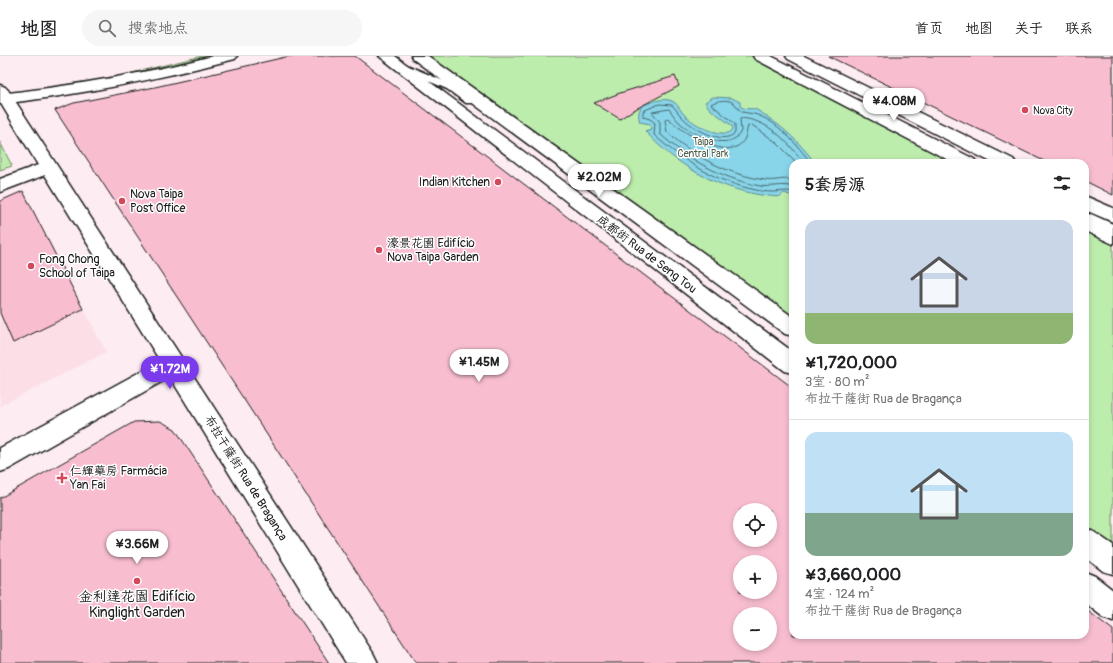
<!DOCTYPE html>
<html lang="zh">
<meta charset="utf-8">
<style>
body{margin:0;font-family:Pangolin,"LXGW WenKai TC",sans-serif;background:#f6f6f6;color:#202124;height:100vh;display:flex;flex-direction:column;font-size:15px;white-space:nowrap}
*{box-sizing:border-box;margin:0}
p{font-size:13px;color:#757577}
.icon{flex:none;width:22px;height:22px;fill:none;stroke:currentColor;stroke-width:2;stroke-linecap:round;stroke-linejoin:round}
.map{position:relative;flex:1;overflow:hidden}
.sheet{position:absolute;left:789px;top:103px;width:300px;height:480px;display:flex;flex-direction:column;background:#fff;border-radius:12px;box-shadow:0 2px 6px #0003}
.sheet>*{flex:none}
.tools{position:absolute;left:733px;top:447px;display:grid;gap:8px}
.tools a{display:grid;place-items:center;width:44px;height:44px;border-radius:50%;background:#fff;box-shadow:0 2px 6px #0003;font-size:20px}
.price{position:absolute;translate:-50% -34px;padding:0 9px;border-radius:14px;background:#fff;color:#222;font-size:13px;line-height:26px;filter:drop-shadow(0 1px 2px #0008)}
.price::after{content:'';position:absolute;left:50%;top:24px;width:12px;height:9px;margin-left:-6px;background:inherit;clip-path:polygon(0 0,100% 0,50% 100%)}
.price.active{background:#7c3aed;color:#fff}
ul{padding:0;list-style:none}
li{display:grid;align-content:center;gap:8px;height:212px;padding:0 16px}
li+li{border-top:1px solid #e0e0e0}
li span{display:grid;place-items:center;height:124px;border-radius:12px;color:#555}
li>.icon{margin-inline-start:auto}
span .icon{width:72px;height:72px;fill:#fffc;stroke-width:1}
li b{font-size:17px}
h2{display:flex;justify-content:space-between;align-items:center;height:48px;padding:0 16px;font-size:17px}
header{display:flex;align-items:center;gap:24px;box-sizing:border-box;height:56px;padding:0 20px;background:#fff;border-bottom:1px solid #e0e0e0}
header strong{font-size:19px}
nav{display:flex;gap:22px;margin-inline-start:auto;font-size:14px}
.search{width:280px;height:36px;background:#f6f6f6;display:flex;align-items:center;gap:10px;box-sizing:border-box;padding:0 14px;border-radius:22px;color:#757577;font-size:15px}
.map>svg:first-child{display:block}
.built{fill:#fcdee7}
.green{fill:#bdedac;stroke:#6c8464}
.water{fill:#88d4e8;stroke:#5d8a96}
.lines{fill:none;stroke-linecap:round;stroke-linejoin:round}
.shore{stroke:#47666e;stroke-width:1}
.building{fill:#f8bed0;stroke:#1c1c1c;fill-rule:evenodd}
.lane-casing{stroke:#1c1c1c;stroke-width:3}
.street-casing{stroke:#1c1c1c;stroke-width:3}
.secondary-casing{stroke:#1c1c1c;stroke-width:3}
.lane{fill:#fff;fill-rule:evenodd}
.street{fill:#fff;fill-rule:evenodd}
.secondary{fill:#fff;fill-rule:evenodd}
.poi-dot{fill:#d1495b;stroke:#fff;stroke-width:1.5}
.labels{text-anchor:middle;stroke-width:3;stroke-linejoin:round;paint-order:stroke}
.far-poi-label{font-size:10px;fill:#1c1c1c;stroke:#fff;text-anchor:start}
.far-park-label{font-size:10px;fill:#4c5b47;stroke:#fff}
.poi-label{font-size:12px;fill:#1c1c1c;stroke:#fff;text-anchor:start}
.street-label{font-size:12px;fill:#1c1c1c;stroke:#fff}
.near-poi-label{font-size:14px;fill:#1c1c1c;stroke:#fff}
</style>
<header>
<strong>地图</strong>
<div class="search"><svg class="icon" aria-label="search" viewBox="0 0 24 24"><circle cx="10" cy="10" r="6"/><path d="M15 15l6 6"/></svg>搜索地点</div>
<nav><a>首页</a><a>地图</a><a>关于</a><a>联系</a></nav>
</header>
<div class="map">
<svg width="1113" height="607" viewBox="0 0 1113 607">
<rect width="100%" height="100%" fill="#fdecf1"/>
<filter id="ink" filterUnits="userSpaceOnUse"><feTurbulence type="fractalNoise" baseFrequency=".025" numOctaves="2"/><feDisplacementMap in="SourceGraphic" scale="8" xChannelSelector="R" yChannelSelector="G"/><feConvolveMatrix kernelMatrix="1 2 1 2 8 2 1 2 1" color-interpolation-filters="sRGB"/></filter>
<g filter="url(#ink)">
<!-- built -->
<path class="built" d="M23,135L106,296L0,350V145Z"/>
<!-- green -->
<path class="green" d="M202,0H215L173,12L48,35V32L111,22Z
M421,0H757L965,107H793V269Z
M0,86L12,110L0,114Z
M1085,169L1113,183V500L1085,481Z"/>
<!-- water -->
<path class="water" d="M713,41L732,42L740,46V50C746,55 752,51 757,54C781,69 799,85 815,107H793V140L784,137C782,138 781,140 780,140C776,142 766,139 761,139C717,132 675,109 645,75L651,73L650,68L640,66C638,60 638,55 642,50C651,46 662,41 672,45C677,47 679,52 682,56C692,68 714,79 729,77L733,73L731,69L710,53L705,46Z"/>
<g class="lines">
<!-- shore -->
<path class="shore" d="M793,124C784,121 775,126 765,124C727,118 696,102 667,76L665,64L668,62C681,75 731,110 745,82C746,79 747,74 748,70L752,69L776,86L797,107
M793,131C784,127 771,132 760,130C721,122 689,104 660,78V66L652,56L669,53C672,57 675,62 679,66C691,78 731,98 741,75L740,62C769,64 787,85 804,107
M793,136C785,134 779,136 772,136C766,136 761,135 756,134C717,126 684,106 654,79L655,67L650,63L643,61V55L659,48L672,49C676,53 678,57 682,61C692,72 723,90 735,77V68L711,48C717,44 730,42 736,49C738,52 739,54 742,56C746,57 750,57 754,58C777,64 797,89 811,107"/>
</g>
<!-- building -->
<path class="building" d="M290,0H355L793,332V579H1085V553L1113,574V607H416L55,54L74,47L155,31ZM740,454H770V484H740ZM740,506H770V536H740ZM740,558H770V588H740Z
M828,0H1113V139L1085,125V107H1048Z
M675,20L679,30L630,56L620,63L594,47L620,37Z
M23,135L83,253L13,287L0,257V145Z
M160,365L175,373L329,607H0V442L134,366Z"/>
<g class="lines">
<defs>
<path id="lane" d="M404,8L453,29L474,45L472,47H466L447,33L401,13L400,11Z
M1091,158L1113,168V177L1087,165L1086,162L1087,159Z"/>
<path id="street" d="M379,0H395L793,296V317L785,315Z
M411,0H428L793,261V280L785,278L413,3Z
M753,0H771L974,103L977,107H954L755,3Z
M786,0H804L1013,103L1016,107H993L788,3Z
M0,29L5,31L8,34L373,597L378,607H346L170,321L9,413L0,416V392L160,305L45,119L0,136V123L38,109L0,46Z
M1085,140L1113,152V166L1085,154Z
M1085,160L1113,173V188L1085,175Z
M1085,472L1094,476L1113,489V518L1103,515L1085,501Z
M1085,516L1095,520L1113,534V565L1103,561L1085,547Z"/>
<path id="secondary" d="M213,0H237L235,3C158,23 80,39 0,48V38C72,30 143,18 213,0Z"/>
</defs>
<!-- lane casing -->
<use href="#lane" class="lane-casing"/>
<!-- street casing -->
<use href="#street" class="street-casing"/>
<!-- secondary casing -->
<use href="#secondary" class="secondary-casing"/>
<!-- lane -->
<use href="#lane" class="lane"/>
<!-- street -->
<use href="#street" class="street"/>
<!-- secondary -->
<use href="#secondary" class="secondary"/>
</g>
</g>
<!-- markers -->
<g class="poi-dot">
<circle cx="1025" cy="54" r="4"/>
<circle cx="498" cy="126" r="4"/>
<circle cx="122" cy="145" r="4"/>
<circle cx="379" cy="194" r="4"/>
<circle cx="31" cy="210" r="4"/>
<path d="M60 416h4v4h4v4h-4v4h-4v-4h-4v-4h4z"/>
<circle cx="137" cy="525" r="4"/>
</g>
<g class="labels">
<!-- far-poi labels -->
<g class="far-poi-label">
<text x="1033" y="58">Nova City</text>
</g>
<!-- far-park labels -->
<g class="far-park-label">
<text x="703" y="89">Taipa<tspan x="703" dy="12">Central Park</tspan></text>
</g>
<!-- poi labels -->
<g class="poi-label">
<text x="490" y="130" text-anchor="end">Indian Kitchen</text>
<text x="130" y="142">Nova Taipa<tspan x="130" dy="14">Post Office</tspan></text>
<text x="387" y="191">濠景花園 Edifício<tspan x="387" dy="14">Nova Taipa Garden</tspan></text>
<text x="39" y="207">Fong Chong<tspan x="39" dy="14">School of Taipa</tspan></text>
<text x="70" y="419">仁輝藥房 Farmácia<tspan x="70" dy="14">Yan Fai</tspan></text>
</g>
<!-- street labels -->
<g class="street-label">
<text transform="translate(647 198) rotate(37)" y="4">成都街 Rua de Seng Tou</text>
<text transform="translate(246 422) rotate(58)" y="4">布拉干薩街 Rua de Bragança</text>
</g>
<!-- near-poi labels -->
<g class="near-poi-label">
<text x="137" y="545">金利達花園 Edifício<tspan x="137" dy="16">Kinglight Garden</tspan></text>
</g>
</g>
</svg>
<div class="tools">
<a><svg class="icon" aria-label="locate" viewBox="0 0 24 24"><circle cx="12" cy="12" r="6"/><path d="M12 2v4M12 18v4M2 12h4M18 12h4"/></svg></a>
<a>+</a>
<a>−</a>
</div>
<b class="price" style="left:894px;top:66px">¥4.08M</b>
<b class="price" style="left:599px;top:142px">¥2.02M</b>
<b class="price" style="left:479px;top:327px">¥1.45M</b>
<b class="price active" style="left:170px;top:334px">¥1.72M</b>
<b class="price" style="left:137px;top:509px">¥3.66M</b>
<section class="sheet">
<h2>5套房源<svg class="icon" aria-label="filters" viewBox="0 0 24 24"><path d="M4 7h16M4 17h16"/><circle cx="9" cy="7" r="2"/><circle cx="15" cy="17" r="2"/></svg></h2>
<ul>
<li><span style="background:linear-gradient(#c9d6e8 75%,#8fb573 0)"><svg class="icon" aria-label="home" viewBox="0 0 24 24"><path d="M3 11l9-7 9 7M6 9v11h12V9"/></svg></span><div><b>¥1,720,000</b><p>3室 · 80 m²</p><p>布拉干薩街 Rua de Bragança</p></div></li>
<li><span style="background:linear-gradient(#bfe0f5 65%,#7fa58c 0)"><svg class="icon" aria-label="home" viewBox="0 0 24 24"><path d="M3 11l9-7 9 7M6 9v11h12V9"/></svg></span><div><b>¥3,660,000</b><p>4室 · 124 m²</p><p>布拉干薩街 Rua de Bragança</p></div></li>
</ul>
</section>
</div>
